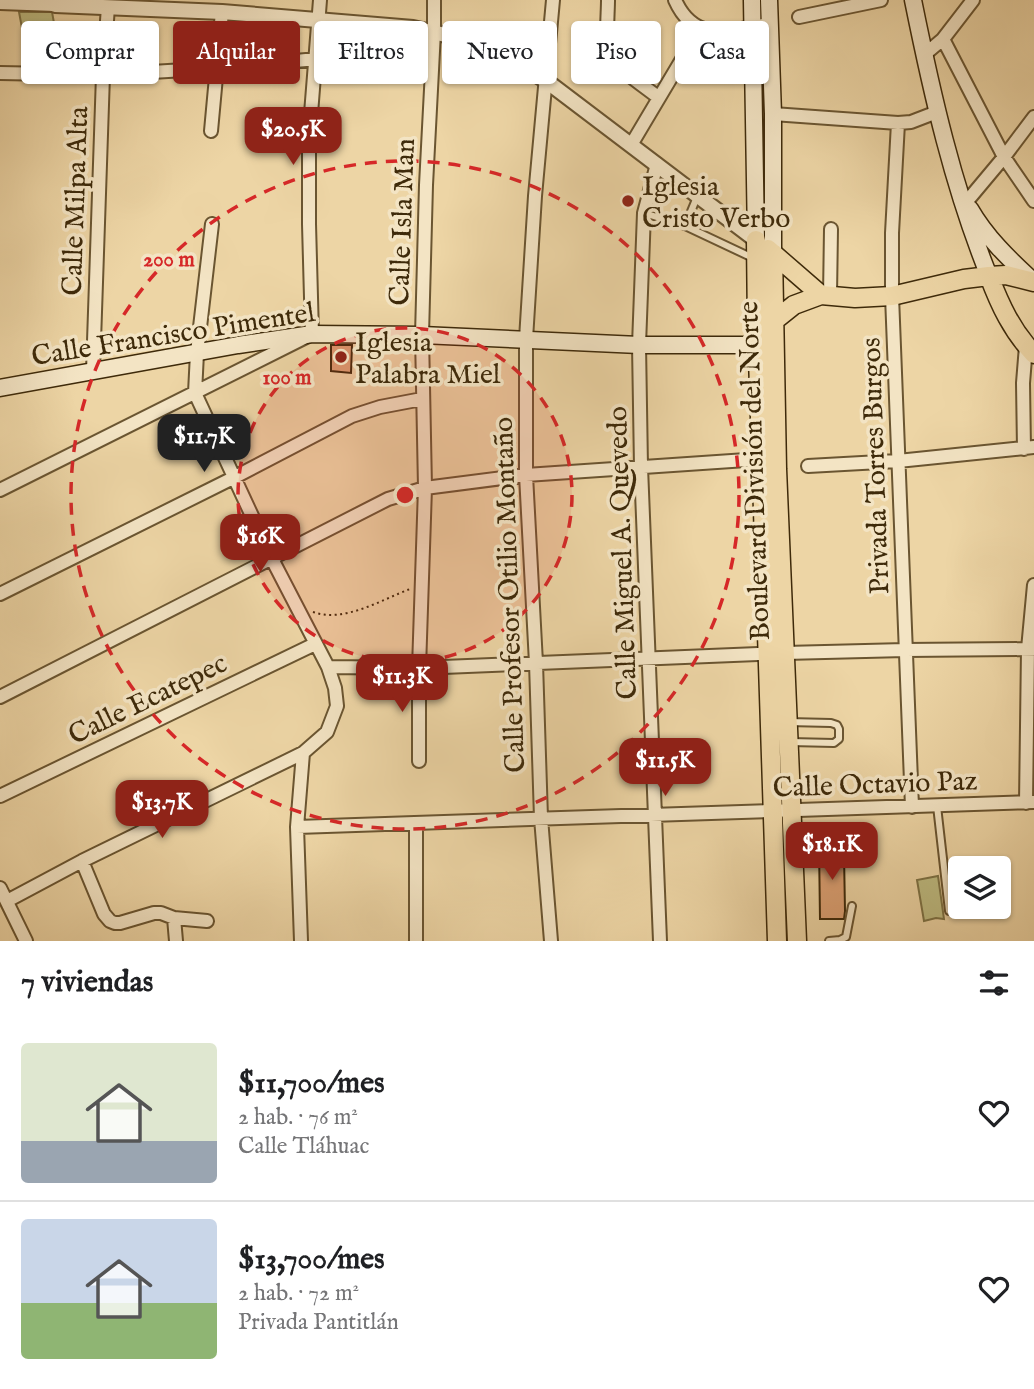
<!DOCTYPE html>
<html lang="es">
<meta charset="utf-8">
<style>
body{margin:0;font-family:"IM FELL English",serif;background:#f2f2f2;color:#202124;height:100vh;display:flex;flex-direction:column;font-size:26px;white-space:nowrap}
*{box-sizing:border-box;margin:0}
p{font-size:23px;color:#757577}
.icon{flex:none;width:38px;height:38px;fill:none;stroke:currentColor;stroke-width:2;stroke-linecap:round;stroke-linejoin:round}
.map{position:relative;height:941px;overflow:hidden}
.sheet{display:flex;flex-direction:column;background:#fff;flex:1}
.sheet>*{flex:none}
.banner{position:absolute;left:21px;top:21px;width:992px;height:63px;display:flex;gap:14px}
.controls{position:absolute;left:948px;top:856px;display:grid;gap:14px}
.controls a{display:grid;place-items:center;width:63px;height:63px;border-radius:7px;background:#fff;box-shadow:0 2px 5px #0004;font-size:35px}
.price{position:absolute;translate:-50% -60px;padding:0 16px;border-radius:14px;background:#8f2418;color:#fff;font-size:23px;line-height:46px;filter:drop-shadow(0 2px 4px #0008)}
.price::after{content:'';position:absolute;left:50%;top:42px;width:21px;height:16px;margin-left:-10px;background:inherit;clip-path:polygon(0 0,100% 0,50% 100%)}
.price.selected{background:#222;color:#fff}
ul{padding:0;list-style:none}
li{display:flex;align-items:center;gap:21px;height:175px;padding:0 21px}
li+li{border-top:2px solid #e0e0e0}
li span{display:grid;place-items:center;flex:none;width:196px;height:140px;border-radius:7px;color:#555}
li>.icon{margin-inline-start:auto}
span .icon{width:84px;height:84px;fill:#fffc;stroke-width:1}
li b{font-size:30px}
h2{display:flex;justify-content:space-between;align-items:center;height:84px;padding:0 21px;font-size:30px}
.pill{padding:0 24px;border-radius:7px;background:#fff;box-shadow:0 2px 5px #0004;font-size:24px;line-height:63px}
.pill.selected{background:#8f2418;color:#fff}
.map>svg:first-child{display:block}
.green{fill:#bebc82;stroke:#7e7346;stroke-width:2}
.building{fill:#dca174;stroke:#3e2a0a;stroke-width:2}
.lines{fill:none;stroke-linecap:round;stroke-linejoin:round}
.service-casing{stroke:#6a5531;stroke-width:10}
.minor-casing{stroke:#6a5531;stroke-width:16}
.tertiary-casing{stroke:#6a5531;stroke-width:18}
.secondary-casing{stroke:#3e2a0a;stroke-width:19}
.primary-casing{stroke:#3e2a0a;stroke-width:21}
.path{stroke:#3e2a0a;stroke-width:2;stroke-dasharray:2 3.5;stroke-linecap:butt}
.service{stroke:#f3e4c4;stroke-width:6}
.minor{stroke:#f3e4c4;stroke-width:12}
.tertiary{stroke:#f3e4c4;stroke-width:14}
.secondary{stroke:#f3e4c4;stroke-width:16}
.primary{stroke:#edd5a5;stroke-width:18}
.ring{fill:none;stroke:#d62828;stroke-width:3.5;stroke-dasharray:12 9}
.poi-dot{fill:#8f2418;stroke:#f3e4c4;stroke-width:2.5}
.labels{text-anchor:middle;stroke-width:7;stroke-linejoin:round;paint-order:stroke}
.poi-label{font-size:28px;fill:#3e2a0a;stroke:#f3e4c4;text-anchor:start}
.street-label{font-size:28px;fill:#3e2a0a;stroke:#f3e4c4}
.centre{fill:#d62828;stroke:#f3e4c4;stroke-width:3.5}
.ring-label{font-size:21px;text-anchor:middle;font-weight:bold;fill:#d62828;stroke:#f3e4c4;stroke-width:7;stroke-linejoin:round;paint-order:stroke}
</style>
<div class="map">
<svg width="1034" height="941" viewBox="0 0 1034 941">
<rect width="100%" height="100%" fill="#edd5a5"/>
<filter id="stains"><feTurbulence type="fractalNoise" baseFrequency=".00286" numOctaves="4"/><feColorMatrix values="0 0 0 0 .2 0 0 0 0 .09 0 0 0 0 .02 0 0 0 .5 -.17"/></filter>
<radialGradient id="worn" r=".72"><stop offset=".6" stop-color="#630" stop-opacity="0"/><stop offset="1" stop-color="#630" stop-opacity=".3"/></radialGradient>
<!-- green -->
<path class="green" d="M19,12H52L61,61L29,66Z
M938,876L944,919L936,918L924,921L917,880Z"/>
<!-- building -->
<path class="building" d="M186,22L211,24L208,59L186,58Z
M506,22L542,26L536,61L504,46Z
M331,345H352L351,373L331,371Z
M819,844H842V853L844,855L845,911L844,919H820Z"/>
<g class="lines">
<defs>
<path id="service" d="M697,197L685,226L755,259
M644,213L685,226
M788,722L831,723L837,725L839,729V739L834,743L790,742
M937,806L949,911
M829,941L840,940L846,937L852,906"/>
<path id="minor" d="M608,0C608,15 605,41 610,55C616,68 647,88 659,98
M675,0C695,45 731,30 769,24
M0,3L55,5
M799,17L881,0
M943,39L1004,157L1034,201
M924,55L943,39L973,0
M0,73L103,75L217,68L317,59
M773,114L898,123L911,122L937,112
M898,123L892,233V296L912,807
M211,131L222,12
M631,145L700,29
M657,164L644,213L639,345L641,467L660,941
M963,206L1004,157L1034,117
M830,296L831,229
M93,371L103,75L108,7
M1024,449L1023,383L1026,346
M808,466L898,461L1034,447
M0,490L312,334L309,224V139L320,0
M0,594L233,478L352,416L380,407L422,399
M328,667L419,668L785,653L905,650L1034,649
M0,697L388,499L425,488L526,475L761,459
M419,761V668L425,488L422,335L426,185L434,32V0
M0,796L315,644
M1026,803L1028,649L1034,585
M297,827L1034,802
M82,861L104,914L110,921L115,923H120L154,913H161L174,918L207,921
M0,888L26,941
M7,901L82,861L303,753L327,732L337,706L335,688L328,667L272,559L195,393L197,353L212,224
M174,918L176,941
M301,941L297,827L303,753
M416,941V823
M551,941L541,818L536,663L526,475V339L535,196L553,0"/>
<path id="tertiary" d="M46,0L55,5L222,12L413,28L455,37L474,44L514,61L545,80L756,240"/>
<path id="secondary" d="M752,0L756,240
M769,0L773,114V253
M913,0C932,94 953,187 989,276
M970,209C986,237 1009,259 1033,281
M0,388L238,345L312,334L422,335L639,345H769"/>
<path id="primary" d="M756,240L757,327L777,941
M768,249L821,295
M773,253L777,469L797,941
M989,276C1000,305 1012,331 1034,354
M767,324L774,321L794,305L821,295L855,298L892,296L964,279L989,276L1006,275L1034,282"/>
</defs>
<!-- service casing -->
<use href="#service" class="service-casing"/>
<!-- minor casing -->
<use href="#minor" class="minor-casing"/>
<!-- tertiary casing -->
<use href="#tertiary" class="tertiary-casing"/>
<!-- secondary casing -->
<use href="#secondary" class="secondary-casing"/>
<!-- primary casing -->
<use href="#primary" class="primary-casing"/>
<!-- path -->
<path class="path" d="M313,612C344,623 381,600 410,589"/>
<!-- service -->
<use href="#service" class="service"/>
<!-- minor -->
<use href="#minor" class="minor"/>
<!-- tertiary -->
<use href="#tertiary" class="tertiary"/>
<!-- secondary -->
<use href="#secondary" class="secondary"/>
<!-- primary -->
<use href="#primary" class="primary"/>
</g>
<!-- distance rings -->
<circle cx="405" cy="495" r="167" fill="#d62828" fill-opacity=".12"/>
<g class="ring">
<circle cx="405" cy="495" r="167"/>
<circle cx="405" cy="495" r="334"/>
</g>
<!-- markers -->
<g class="poi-dot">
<circle cx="628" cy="201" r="7"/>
<circle cx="341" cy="357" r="7"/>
</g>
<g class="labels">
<!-- poi labels -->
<g class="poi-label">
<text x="642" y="195">Iglesia<tspan x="642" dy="32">Cristo Verbo</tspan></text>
<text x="355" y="351">Iglesia<tspan x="355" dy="32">Palabra Miel</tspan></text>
</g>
<!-- street labels -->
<g class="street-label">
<text transform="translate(74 201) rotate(-88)" y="10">Calle Milpa Alta</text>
<text transform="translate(401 222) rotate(-88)" y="10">Calle Isla Man</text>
<text transform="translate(173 333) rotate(-9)" y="10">Calle Francisco Pimentel</text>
<text transform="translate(874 466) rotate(-92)" y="10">Privada Torres Burgos</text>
<text transform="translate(753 471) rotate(-92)" y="10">Boulevard División del Norte</text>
<text transform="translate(621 553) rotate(-92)" y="10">Calle Miguel A. Quevedo</text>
<text transform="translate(508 595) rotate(-92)" y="10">Calle Profesor Otilio Montaño</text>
<text transform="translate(147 698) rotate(-26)" y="10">Calle Ecatepec</text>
<text transform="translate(875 783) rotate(-2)" y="10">Calle Octavio Paz</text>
</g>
</g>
<circle cx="405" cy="495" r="10" class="centre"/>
<g class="ring-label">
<text x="169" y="266">200 m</text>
<text x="287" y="384">100 m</text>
</g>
<rect width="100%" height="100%" filter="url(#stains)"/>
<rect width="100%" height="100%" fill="url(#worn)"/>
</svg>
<div class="controls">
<a><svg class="icon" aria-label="layers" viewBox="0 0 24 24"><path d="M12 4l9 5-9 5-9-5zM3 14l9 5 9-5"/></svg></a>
</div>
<b class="price" style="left:293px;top:167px">$20.5K</b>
<b class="price selected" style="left:204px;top:474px">$11.7K</b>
<b class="price" style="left:260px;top:574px">$16K</b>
<b class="price" style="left:402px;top:714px">$11.3K</b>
<b class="price" style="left:665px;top:798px">$11.5K</b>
<b class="price" style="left:162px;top:840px">$13.7K</b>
<b class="price" style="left:832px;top:882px">$18.1K</b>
<div class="banner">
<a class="pill">Comprar</a>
<a class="pill selected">Alquilar</a>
<a class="pill">Filtros</a>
<a class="pill">Nuevo</a>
<a class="pill">Piso</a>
<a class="pill">Casa</a>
</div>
</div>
<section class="sheet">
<h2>7 viviendas<svg class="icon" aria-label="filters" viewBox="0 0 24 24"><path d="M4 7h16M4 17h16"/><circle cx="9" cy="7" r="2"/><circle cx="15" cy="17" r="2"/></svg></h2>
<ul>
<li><span style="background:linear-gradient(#dfe7d0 70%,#9aa5b1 0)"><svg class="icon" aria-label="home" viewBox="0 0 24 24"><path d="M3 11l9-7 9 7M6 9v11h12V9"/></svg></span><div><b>$11,700/mes</b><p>2 hab. · 76 m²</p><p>Calle Tláhuac</p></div><svg class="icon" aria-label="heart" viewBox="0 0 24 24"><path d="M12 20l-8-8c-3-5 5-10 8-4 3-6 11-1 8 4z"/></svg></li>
<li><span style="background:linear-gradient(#c9d6e8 60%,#8fb573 0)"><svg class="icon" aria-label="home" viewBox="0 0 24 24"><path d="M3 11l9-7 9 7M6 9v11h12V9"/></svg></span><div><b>$13,700/mes</b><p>2 hab. · 72 m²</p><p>Privada Pantitlán</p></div><svg class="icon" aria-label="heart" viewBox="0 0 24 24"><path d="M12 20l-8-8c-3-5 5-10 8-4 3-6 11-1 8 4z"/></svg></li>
</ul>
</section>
